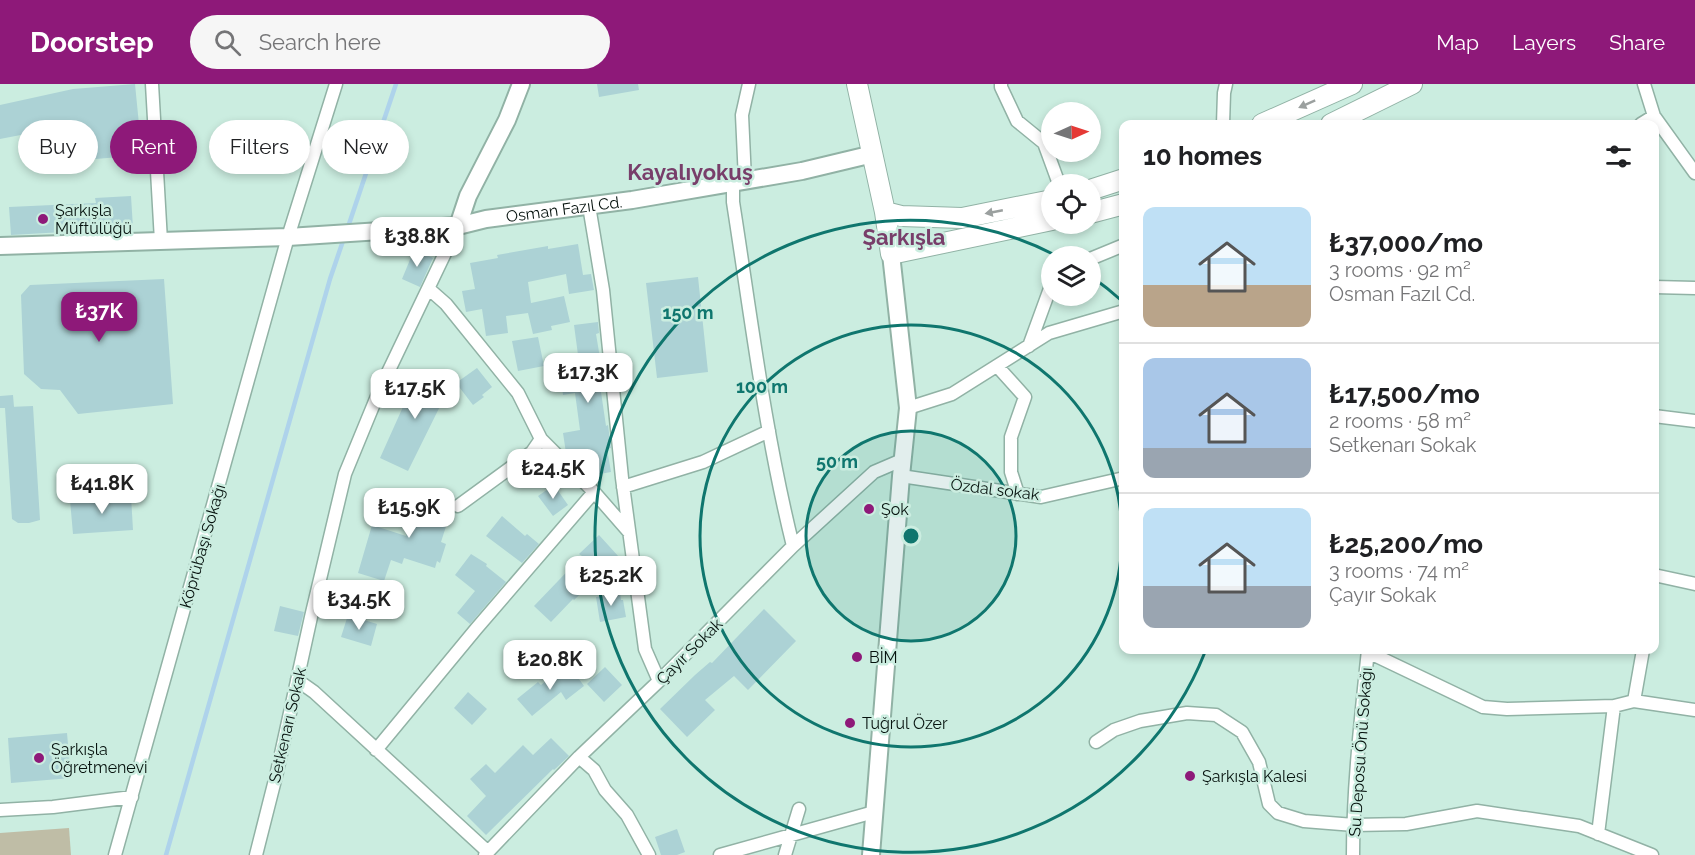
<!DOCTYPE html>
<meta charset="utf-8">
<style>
body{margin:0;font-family:Raleway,sans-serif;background:#f6f6f6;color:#202124;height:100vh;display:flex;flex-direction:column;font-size:22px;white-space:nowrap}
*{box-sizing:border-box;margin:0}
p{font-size:20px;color:#757577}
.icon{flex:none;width:33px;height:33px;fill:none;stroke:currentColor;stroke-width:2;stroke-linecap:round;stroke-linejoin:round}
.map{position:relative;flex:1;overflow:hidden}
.details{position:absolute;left:1119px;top:36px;width:540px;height:534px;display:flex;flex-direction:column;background:#fff;border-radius:12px;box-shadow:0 3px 9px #0003}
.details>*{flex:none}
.guide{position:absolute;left:18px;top:36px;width:570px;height:54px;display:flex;gap:12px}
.needle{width:39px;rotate:87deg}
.buttons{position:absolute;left:1041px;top:18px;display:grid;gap:12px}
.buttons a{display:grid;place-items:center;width:60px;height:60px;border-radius:50%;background:#fff;box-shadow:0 3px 9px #0003;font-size:30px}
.price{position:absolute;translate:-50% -51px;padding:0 14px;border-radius:12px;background:#fff;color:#222;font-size:20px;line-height:39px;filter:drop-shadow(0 2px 3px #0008)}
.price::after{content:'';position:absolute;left:50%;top:36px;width:18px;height:14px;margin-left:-9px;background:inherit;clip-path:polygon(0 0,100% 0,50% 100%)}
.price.active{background:#8e1979;color:#fff}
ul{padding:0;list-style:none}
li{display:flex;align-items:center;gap:18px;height:150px;padding:0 24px}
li+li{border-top:2px solid #e0e0e0}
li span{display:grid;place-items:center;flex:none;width:168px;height:120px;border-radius:12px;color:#555}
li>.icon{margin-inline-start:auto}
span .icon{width:72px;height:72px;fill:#fffc;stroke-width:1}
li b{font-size:26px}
h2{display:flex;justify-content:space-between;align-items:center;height:72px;padding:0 24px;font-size:26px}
.pill{padding:0 21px;border-radius:27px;background:#fff;box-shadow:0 3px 9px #0003;font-size:21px;line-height:54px}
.pill.active{background:#8e1979;color:#fff}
header{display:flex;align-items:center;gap:36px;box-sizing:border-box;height:84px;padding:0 30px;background:#8e1979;color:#fff}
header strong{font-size:28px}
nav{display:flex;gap:33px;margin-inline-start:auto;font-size:21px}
.search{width:420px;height:54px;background:#f6f6f6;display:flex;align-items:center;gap:15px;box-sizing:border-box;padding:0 21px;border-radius:33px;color:#757577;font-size:22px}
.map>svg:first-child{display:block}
.pitch{fill:#bfbda6}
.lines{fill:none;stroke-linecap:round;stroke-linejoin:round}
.stream{stroke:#aed3eb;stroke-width:4.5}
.building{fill:#acd2d5}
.street-casing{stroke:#91b2a5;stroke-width:15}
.secondary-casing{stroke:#91b2a5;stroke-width:20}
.primary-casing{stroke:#91b2a5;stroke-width:22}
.street{stroke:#fff;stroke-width:12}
.secondary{stroke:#fff;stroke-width:16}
.primary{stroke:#fff;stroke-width:20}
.oneway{fill:#9ba09f}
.ring{fill:none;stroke:#0f766e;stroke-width:3}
.poi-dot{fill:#8e1979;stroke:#cbede0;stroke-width:2}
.labels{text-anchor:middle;stroke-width:5;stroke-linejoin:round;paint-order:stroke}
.street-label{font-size:16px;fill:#06120e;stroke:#cbede0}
.poi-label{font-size:16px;fill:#06120e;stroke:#cbede0;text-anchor:start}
.district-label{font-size:22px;font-weight:bold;fill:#783e6a;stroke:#cbede0}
.centre{fill:#0f766e;stroke:#cbede0;stroke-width:3}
.ring-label{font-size:18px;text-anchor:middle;font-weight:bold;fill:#0f766e;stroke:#cbede0;stroke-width:5;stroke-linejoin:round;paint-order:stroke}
</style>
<header>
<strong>Doorstep</strong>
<div class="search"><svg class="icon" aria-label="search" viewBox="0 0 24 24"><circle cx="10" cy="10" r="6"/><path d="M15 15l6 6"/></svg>Search here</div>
<nav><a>Map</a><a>Layers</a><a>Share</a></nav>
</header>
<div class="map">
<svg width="1695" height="771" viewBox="0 0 1695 771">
<rect width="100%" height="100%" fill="#cbede0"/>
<!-- pitch -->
<path class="pitch" d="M69,744L71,771H0V749Z"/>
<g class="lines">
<!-- stream -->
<path class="stream" d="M347,146L396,0
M166,771L330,195L344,154"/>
</g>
<!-- building -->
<path class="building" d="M135,0L142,71L84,76L81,43L37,51L36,48L0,55V21L73,5Z
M597,0H638L639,6L599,13Z
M131,112L133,144L11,151L9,123L96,119L95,114Z
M578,160L583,191L591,190L594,206L569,210L566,190L528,198L531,219L564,212L570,238L551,242L552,246L533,250L528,229L506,232L508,249L486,252L482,225L466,228L462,207L475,205L470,179L498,174L497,171L548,162V165Z
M414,166L433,174L420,203L402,195Z
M698,193L708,288L657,294L646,199Z
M164,195L173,320L78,330L60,306L41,305L24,290L21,211L30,201Z
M598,238L599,249L596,250L600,274H596L606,342L608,341L611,364L607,365L611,388L589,392L586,388L583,369L569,371L566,369L563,349L580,346L575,309L563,311L560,289L580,286L574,241Z
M538,253L544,282L518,287L512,257Z
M477,284L492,303L482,311L484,313L473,321L456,299Z
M422,285L451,300L408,387L380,374L411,305Z
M13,311L14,323H9L33,322L40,436L29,439H18L12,435L5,324H0V312Z
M554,401L568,421L553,432L538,412Z
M421,407L451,416L447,429L450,430L441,458L446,460L440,479L437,477L435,484L404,474L402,480L391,476L384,497L358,489L372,441L406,452Z
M131,412L133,446L73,450L70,416Z
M502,432L525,452L527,450L539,460L522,479L486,452Z
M599,451L619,473L574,516L573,515L551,538L534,522L582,472L579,470Z
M471,470L487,480L486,482L506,498L470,540L457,529L475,507L455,491Z
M620,509L621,516H623L626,533L600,538L596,513Z
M280,522L304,528L298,552L274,547Z
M764,525L796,557L748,606L734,592L705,616L715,626L687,653L660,625L695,591L710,578L712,579Z
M348,531L377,540L371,562L341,553Z
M605,583L622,601L604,618L587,600Z
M562,584L568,592L574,588L584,602L566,616L561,608L532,632L517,615L538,598L541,601Z
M468,608L487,625L472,641L454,624Z
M67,649L71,694L11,699L8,654Z
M551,654L569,672L554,686L553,685L486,751L467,732L486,712L470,695L486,680L495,689L523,661L533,671Z
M677,745L685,768L677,771H661L655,753Z"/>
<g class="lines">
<defs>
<path id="street" d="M152,0L161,157
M1001,0V3L1017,37L1044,59L1059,100
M1644,0L1654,32L1695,89
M1223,40L1224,9L1226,0
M1641,40L1654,32
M745,96L742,31L749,0
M733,99V118C751,233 765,349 793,462
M589,122L603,206L622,394L645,565L659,597
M1090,175L1124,161
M1654,203L1695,204
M429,205L446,220L518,309L541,355L594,408L629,448
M1029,262L1052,199
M997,282L1025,313L1011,353V388L1018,410
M908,324L952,310L1049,249L1124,227
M1654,332L1695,337
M901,392L1041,413L1124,394
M623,403L703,378L769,347
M458,422L532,368L541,355
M1654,491L1695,500
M1368,568L1483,623L1507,625L1614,622L1634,617L1643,566
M297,596L314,608L488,768
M1634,617L1695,626
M1096,658L1114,646L1140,637L1187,629L1216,631L1242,648L1259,678L1269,720L1278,729L1304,737L1354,741L1406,740L1477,727L1579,742L1652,771
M376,666L476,545L594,408
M579,673L594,686L605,706L627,731L649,771
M0,726L53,723L132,713
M1598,750L1614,622
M115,771L288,153L336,0
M256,771L277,688L311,533L345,390L380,305L458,142
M485,771L579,673L659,597L793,462L874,388L902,376
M720,771L874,728
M785,771L799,725
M1353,771C1353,702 1361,634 1368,566"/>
<g id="secondary">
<path d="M458,142L468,112L507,36L521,0"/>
<path id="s1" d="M0,162L288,153L458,142L486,135L632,116L802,87L873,70"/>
<path d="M871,771L901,392L908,324L891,170"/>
</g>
<path id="primary" d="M857,0L885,128L891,170L1052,136
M1262,40L1352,0
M1331,40L1412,0
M1090,106L1124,95
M885,128L901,132L962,134L1052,116
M1090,129L1124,120"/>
</defs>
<!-- street casing -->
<use href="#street" class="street-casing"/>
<!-- secondary casing -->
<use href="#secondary" class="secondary-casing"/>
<!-- primary casing -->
<use href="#primary" class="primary-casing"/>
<!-- street -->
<use href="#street" class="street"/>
<!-- secondary -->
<use href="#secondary" class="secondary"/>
<!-- primary -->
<use href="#primary" class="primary"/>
</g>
<!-- one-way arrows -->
<defs><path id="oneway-solid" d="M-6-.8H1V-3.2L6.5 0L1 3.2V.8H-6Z" transform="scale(1.5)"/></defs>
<g class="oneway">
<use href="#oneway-solid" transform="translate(1307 20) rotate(156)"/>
<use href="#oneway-solid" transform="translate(994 128) rotate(169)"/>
</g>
<!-- distance rings -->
<circle cx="911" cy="452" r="105" fill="#0f766e" fill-opacity=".12"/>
<g class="ring">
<circle cx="911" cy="452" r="105"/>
<circle cx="911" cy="452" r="211"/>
<path d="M1205 568A316 316 0 1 1 1057 172M1092 193A316 316 0 0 1 1122 217"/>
</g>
<!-- markers -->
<g class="poi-dot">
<circle cx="43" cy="135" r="6"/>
<circle cx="869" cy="425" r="6"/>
<circle cx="857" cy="573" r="6"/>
<circle cx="850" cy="639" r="6"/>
<circle cx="39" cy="674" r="6"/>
<circle cx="1190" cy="692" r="6"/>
</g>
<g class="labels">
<!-- street labels -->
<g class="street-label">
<text dy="6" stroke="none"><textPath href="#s1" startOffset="566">Osman Fazıl Cd.</textPath></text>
<text transform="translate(995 405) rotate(7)" y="6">Özdal sokak</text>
<text transform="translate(202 462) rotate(-74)" y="6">Köprübaşı Sokağı</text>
<text transform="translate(689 567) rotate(-45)" y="6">Çayır Sokak</text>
<text transform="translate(287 641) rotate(-77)" y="6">Setkenarı Sokak</text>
<text transform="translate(1360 668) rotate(-86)" y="6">Su Deposu Önü Sokağı</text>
</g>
<!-- poi labels -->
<g class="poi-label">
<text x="55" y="132">Şarkışla<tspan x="55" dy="18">Müftülüğü</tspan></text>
<text x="881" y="431">Şok</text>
<text x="869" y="579">BİM</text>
<text x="862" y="645">Tuğrul Özer</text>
<text x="51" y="671">Şarkışla<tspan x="51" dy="18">Öğretmenevi</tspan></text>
<text x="1202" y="698">Şarkışla Kalesi</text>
</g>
<!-- district labels -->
<g class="district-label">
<text x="690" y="96">Kayalıyokuş</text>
<text x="904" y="161">Şarkışla</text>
</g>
</g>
<circle cx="911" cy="452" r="9" class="centre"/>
<g class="ring-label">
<text x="688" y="235">150 m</text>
<text x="762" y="309">100 m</text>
<text x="837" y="384">50 m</text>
</g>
</svg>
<div class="buttons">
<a><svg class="needle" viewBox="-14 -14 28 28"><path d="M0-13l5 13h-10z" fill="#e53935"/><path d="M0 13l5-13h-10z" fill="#757577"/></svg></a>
<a><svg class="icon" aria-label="locate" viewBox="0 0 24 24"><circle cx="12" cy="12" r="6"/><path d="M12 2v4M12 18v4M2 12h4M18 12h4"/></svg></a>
<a><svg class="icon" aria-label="layers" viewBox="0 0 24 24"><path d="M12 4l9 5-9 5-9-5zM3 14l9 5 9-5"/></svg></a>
</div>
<b class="price" style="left:417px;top:184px">₺38.8K</b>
<b class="price active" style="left:99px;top:259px">₺37K</b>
<b class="price" style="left:588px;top:320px">₺17.3K</b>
<b class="price" style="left:415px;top:336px">₺17.5K</b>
<b class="price" style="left:553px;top:416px">₺24.5K</b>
<b class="price" style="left:102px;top:431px">₺41.8K</b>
<b class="price" style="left:409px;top:455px">₺15.9K</b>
<b class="price" style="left:611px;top:523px">₺25.2K</b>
<b class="price" style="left:359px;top:547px">₺34.5K</b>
<b class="price" style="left:550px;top:607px">₺20.8K</b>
<div class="guide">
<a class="pill">Buy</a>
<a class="pill active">Rent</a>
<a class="pill">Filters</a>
<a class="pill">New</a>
</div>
<section class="details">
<h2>10 homes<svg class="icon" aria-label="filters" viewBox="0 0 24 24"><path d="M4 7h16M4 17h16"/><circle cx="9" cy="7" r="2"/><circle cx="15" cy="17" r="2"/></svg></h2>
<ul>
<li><span style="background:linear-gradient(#bfe0f5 65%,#b9a48a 0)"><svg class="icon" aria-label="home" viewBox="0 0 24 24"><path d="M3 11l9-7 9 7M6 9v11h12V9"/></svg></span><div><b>₺37,000/mo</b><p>3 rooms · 92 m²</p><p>Osman Fazıl Cd.</p></div></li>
<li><span style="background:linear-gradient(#a9c7e8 75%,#9aa5b1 0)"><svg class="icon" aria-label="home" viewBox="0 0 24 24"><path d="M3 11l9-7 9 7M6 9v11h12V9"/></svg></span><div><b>₺17,500/mo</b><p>2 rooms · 58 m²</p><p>Setkenarı Sokak</p></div></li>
<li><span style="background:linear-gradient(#bfe0f5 65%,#9aa5b1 0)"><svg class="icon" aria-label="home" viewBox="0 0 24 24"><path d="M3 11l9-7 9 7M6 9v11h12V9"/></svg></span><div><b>₺25,200/mo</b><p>3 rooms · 74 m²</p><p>Çayır Sokak</p></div></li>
</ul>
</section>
</div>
